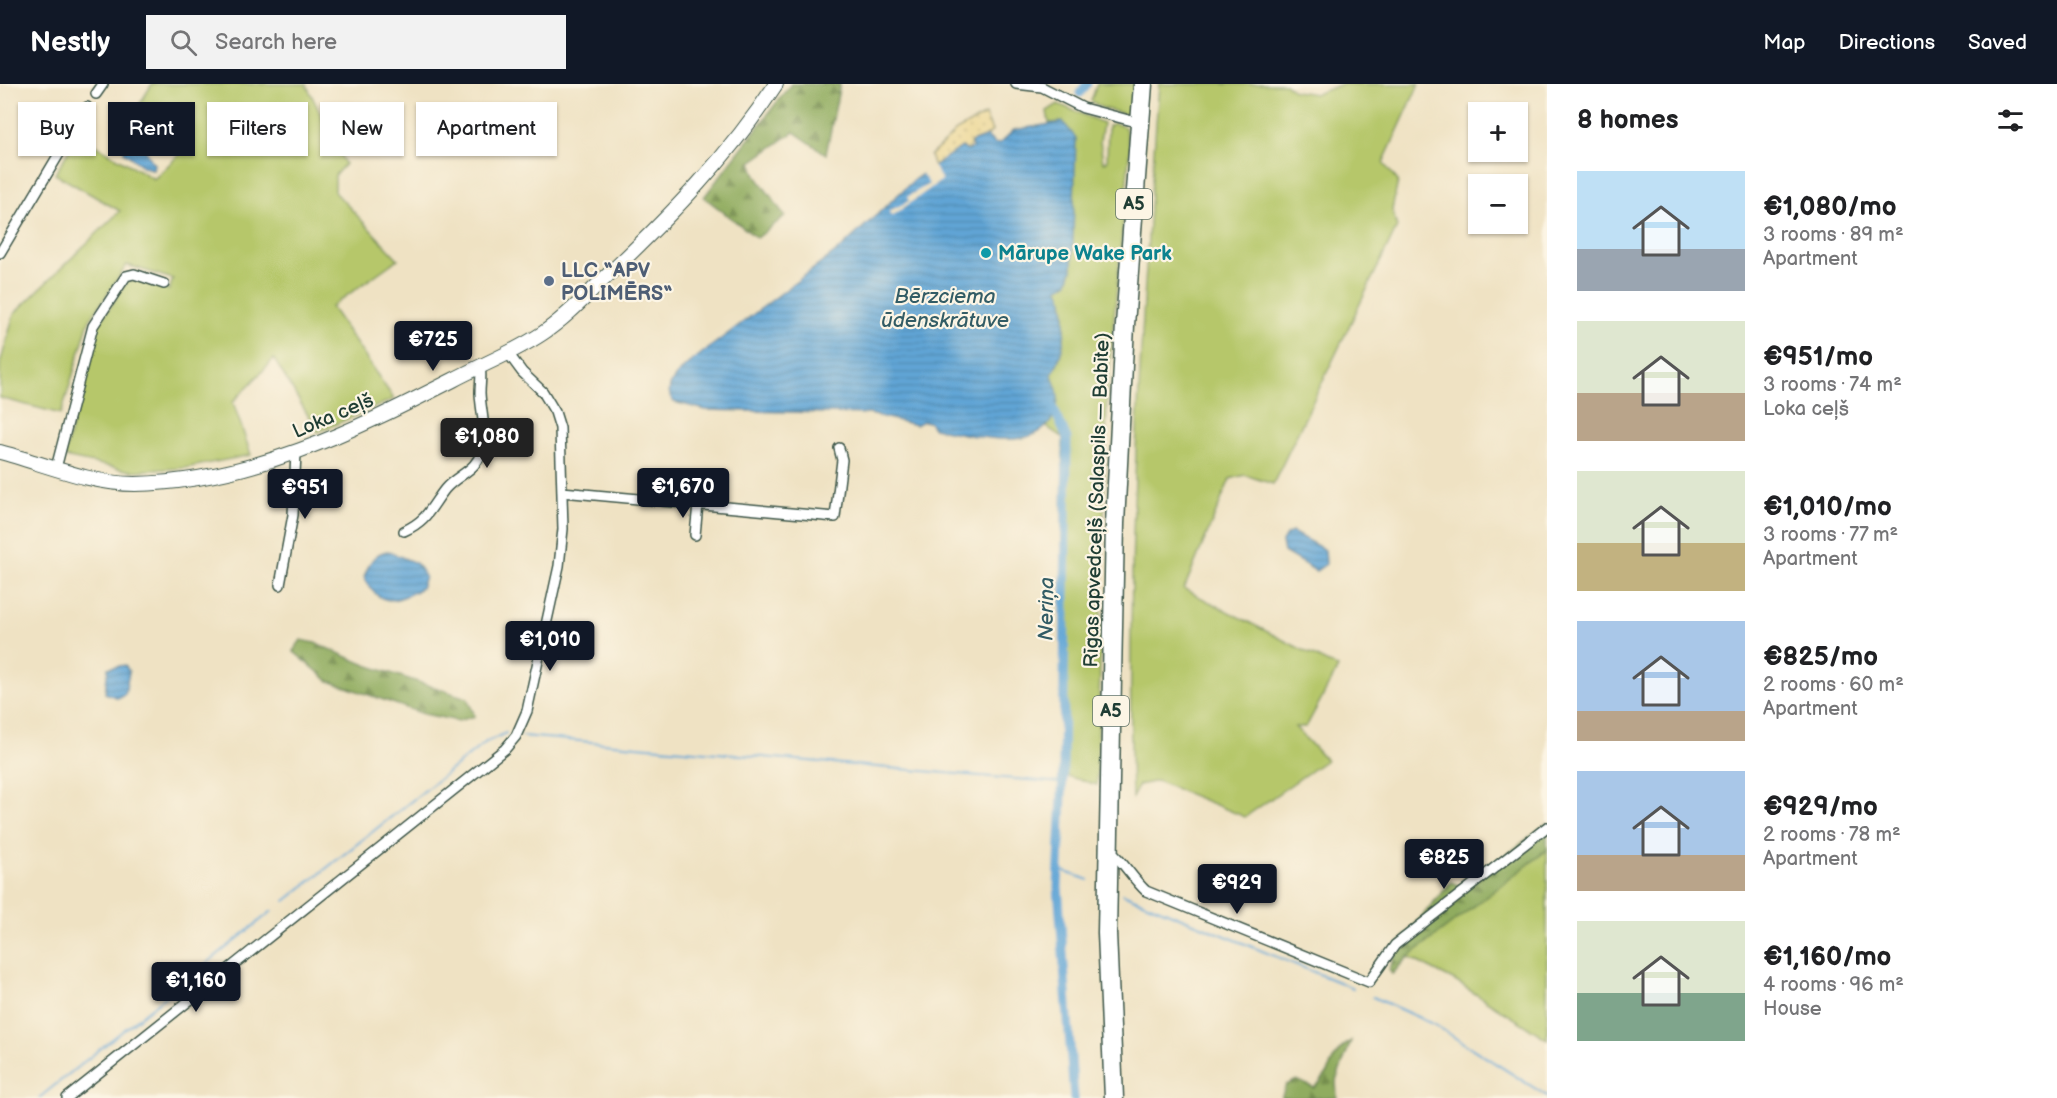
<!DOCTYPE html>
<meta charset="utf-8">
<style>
body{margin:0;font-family:"Balsamiq Sans",sans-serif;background:#f2f2f2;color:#202124;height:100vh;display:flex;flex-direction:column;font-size:22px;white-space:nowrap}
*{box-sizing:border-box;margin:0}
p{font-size:20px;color:#757577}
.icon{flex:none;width:33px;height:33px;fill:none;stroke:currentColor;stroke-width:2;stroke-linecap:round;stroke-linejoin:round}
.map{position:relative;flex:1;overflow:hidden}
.details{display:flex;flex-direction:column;background:#fff;width:510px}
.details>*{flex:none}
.guide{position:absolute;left:18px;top:18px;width:570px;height:54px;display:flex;gap:12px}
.buttons{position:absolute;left:1468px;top:18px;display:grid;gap:12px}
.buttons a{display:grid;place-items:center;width:60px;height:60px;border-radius:0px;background:#fff;box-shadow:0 2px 4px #0004;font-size:30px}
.price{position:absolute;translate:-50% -51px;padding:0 14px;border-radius:6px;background:#111827;color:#fff;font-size:20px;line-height:39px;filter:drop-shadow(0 2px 3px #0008)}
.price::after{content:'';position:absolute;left:50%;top:36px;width:18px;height:14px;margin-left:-9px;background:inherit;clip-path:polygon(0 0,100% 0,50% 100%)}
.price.current{background:#222;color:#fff}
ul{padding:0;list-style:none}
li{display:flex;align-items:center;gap:18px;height:150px;padding:0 30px}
li span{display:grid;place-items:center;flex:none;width:168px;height:120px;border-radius:0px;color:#555}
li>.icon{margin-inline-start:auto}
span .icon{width:72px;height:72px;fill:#fffc;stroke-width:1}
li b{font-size:26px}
h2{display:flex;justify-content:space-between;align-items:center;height:72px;padding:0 30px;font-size:26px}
.chip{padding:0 21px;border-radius:0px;background:#fff;box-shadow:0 2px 4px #0004;font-size:21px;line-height:54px}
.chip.current{background:#111827;color:#fff}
header{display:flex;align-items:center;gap:36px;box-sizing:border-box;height:84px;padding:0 30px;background:#111827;color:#fff}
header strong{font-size:28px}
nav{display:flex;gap:33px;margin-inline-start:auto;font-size:21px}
.search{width:420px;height:54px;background:#f2f2f2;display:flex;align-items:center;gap:15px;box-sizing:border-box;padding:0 21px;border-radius:0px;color:#757577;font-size:22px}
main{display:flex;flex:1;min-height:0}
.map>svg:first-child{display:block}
.green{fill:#b6c76a;stroke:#6a824f;stroke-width:1.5}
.forest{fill:url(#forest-firs);stroke:#587449;stroke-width:1.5}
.sand{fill:url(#sand-dots);stroke:#868c69;stroke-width:1.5}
.water{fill:url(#water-rules);stroke:#407185;stroke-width:1.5}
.pier{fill:#efe2c3}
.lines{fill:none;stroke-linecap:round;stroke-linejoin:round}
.stream{stroke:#60a5d6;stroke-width:2}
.canal{stroke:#60a5d6;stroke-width:9}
.street-casing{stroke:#3e5649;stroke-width:12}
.secondary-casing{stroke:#3e5649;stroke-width:16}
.highway-casing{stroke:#3e5649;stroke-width:21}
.street{stroke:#fff;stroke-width:9}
.secondary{stroke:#fff;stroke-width:14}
.highway{stroke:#fff;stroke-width:18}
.culture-dot{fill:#0f9aa8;stroke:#fcf5e5;stroke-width:2}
.service-dot{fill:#5c6f8a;stroke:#fcf5e5;stroke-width:2}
.labels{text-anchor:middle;stroke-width:4.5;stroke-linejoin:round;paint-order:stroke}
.shield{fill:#fcf5e5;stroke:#617469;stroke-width:1.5}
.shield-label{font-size:18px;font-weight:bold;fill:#1f3d34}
.culture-label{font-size:20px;font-weight:bold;fill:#0d838f;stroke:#fcf5e5;text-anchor:start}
.service-label{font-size:20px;font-weight:bold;fill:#4e5e75;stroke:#fcf5e5;text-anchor:start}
.street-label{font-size:20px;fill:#1f3d34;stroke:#fcf5e5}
.water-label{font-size:21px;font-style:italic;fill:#325c65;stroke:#fcf5e5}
</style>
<header>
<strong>Nestly</strong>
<div class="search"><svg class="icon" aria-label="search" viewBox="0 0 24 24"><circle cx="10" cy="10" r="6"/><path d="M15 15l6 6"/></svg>Search here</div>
<nav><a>Map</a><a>Directions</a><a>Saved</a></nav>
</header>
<main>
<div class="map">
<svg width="1547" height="1014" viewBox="0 0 1547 1014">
<defs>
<pattern id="forest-firs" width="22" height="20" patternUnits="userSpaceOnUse" patternTransform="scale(1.5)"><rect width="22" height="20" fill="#90ac5e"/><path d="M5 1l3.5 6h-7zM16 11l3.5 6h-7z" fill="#758d4e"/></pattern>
<pattern id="sand-dots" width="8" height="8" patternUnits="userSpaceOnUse" patternTransform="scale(1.5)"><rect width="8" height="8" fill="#eeda9e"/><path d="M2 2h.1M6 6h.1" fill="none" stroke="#ccbc89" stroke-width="1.8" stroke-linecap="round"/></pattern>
<pattern id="water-rules" width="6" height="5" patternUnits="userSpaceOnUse" patternTransform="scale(1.5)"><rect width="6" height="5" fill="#60a5d6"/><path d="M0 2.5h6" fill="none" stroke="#4f88ae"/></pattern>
</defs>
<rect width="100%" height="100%" fill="#fcf5e5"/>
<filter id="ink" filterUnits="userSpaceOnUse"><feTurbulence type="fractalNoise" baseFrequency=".0167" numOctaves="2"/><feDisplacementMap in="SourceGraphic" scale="12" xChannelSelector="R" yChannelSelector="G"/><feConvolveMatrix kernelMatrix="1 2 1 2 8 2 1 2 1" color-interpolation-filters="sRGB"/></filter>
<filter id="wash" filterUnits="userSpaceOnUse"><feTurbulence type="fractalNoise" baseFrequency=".008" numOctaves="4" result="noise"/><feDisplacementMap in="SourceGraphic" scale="24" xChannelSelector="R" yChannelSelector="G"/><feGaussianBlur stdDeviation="1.35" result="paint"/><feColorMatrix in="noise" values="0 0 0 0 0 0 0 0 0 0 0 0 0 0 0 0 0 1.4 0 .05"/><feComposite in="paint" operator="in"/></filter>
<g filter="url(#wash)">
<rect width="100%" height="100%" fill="#efe2c3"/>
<!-- green -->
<path class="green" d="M152,0H306L345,80L335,91V108L398,175L331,223L394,315L318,348L274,275L233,318L251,371L185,384L131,387L64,373L98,241L127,198L137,196L169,206L173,195L127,181L89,237L61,330L0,314V280L14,230L120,127L55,90L78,51L154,95L193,57L133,31Z
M1097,0H1140L1133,32L1102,24L1091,17Z
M1159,0H1285L1295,7L1316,10L1342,0H1419L1383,79L1398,97L1392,126L1397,143L1273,400L1245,391L1230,395L1184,505L1338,584L1306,643H1295L1326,676L1245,733L1157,697L1139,701L1132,714C1126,476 1141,238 1159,0Z
M1058,20L1103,39L1100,57L1103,78H1107L1108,42L1114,39L1125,43L1130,64L1107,308L1097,701L1060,690L1063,354L1047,343C1063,316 1054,317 1052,290C1064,270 1068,240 1063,217C1063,212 1059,208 1058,204L1072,186V174L1063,38L1049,39L1047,27Z
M1547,766V955L1455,897L1408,873Z"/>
<!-- forest -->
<path class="forest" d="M791,0H840L826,70L794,48L751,78L756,92L785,132L757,154L704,113Z
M301,556L315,559L366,581L467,614L475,632L458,637L424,630L329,597L293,567Z
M1547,739V766L1408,873L1392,890L1389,886L1396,869L1395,864L1451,798L1461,802L1481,791Z
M1351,957L1336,997L1337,1014H1281L1286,1001L1297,996L1314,1004C1334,988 1328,971 1351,957Z"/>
<!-- sand -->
<path class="sand" d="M985,31L992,47L987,52L971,58L968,67L961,64L934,82L930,72L956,47Z"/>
<!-- water -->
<path class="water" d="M1063,38L1076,54L1072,186L1068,198L1058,204C1060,208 1063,212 1063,217C1068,240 1064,270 1052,290C1053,301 1059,301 1058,316C1051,377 972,350 933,344L929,338L923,337L916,341L870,330L706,326L674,318C661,303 678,289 689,279L841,164L915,95L961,63L968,67L972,64L971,58L987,52L995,60L1000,59L1014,46Z
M135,47L143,53L145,66L154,80L153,85L144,83L124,68L126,54Z
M1292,448L1325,466L1326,480L1316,487L1284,468L1282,458L1286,451Z
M387,467L416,479L425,492L421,504C394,520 379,523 364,493C369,481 372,470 387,467Z
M125,581L129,588L125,610L118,614L105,609L108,584Z"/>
<!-- pier -->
<path class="pier" d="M932,80L942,96L892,132L889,127L909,117L907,113L929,100L921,88Z"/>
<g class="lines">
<!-- stream -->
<path class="stream" d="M522,652L1062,699
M1059,786L1089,796
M1123,810L1353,904
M285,817L486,658L506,649
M1373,913L1435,941L1547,1012
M39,1014L272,827"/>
<!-- canal -->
<path class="canal" d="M1080,9L1087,0
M1051,319L1067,354L1063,686L1058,803L1074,1014"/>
</g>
</g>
<g filter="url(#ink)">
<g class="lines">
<defs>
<path id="street" d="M1016,0L1042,3L1083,24L1140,39
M96,10L103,0
M0,169L87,23
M56,384L93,242L126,192L134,190L164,200
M562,408L835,433L842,376L839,364
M404,447C428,436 430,424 445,405C453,395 466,390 474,381C492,361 481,334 480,309C480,299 482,292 480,282
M695,451L698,420
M280,501L293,431L296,369
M1109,766C1124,778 1132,794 1146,807L1369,898L1395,861L1547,743
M67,1014L505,665L516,652L527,627L559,482L563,445L560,344L555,328L543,308L522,288L508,269"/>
<path id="secondary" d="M0,368C42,379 90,400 135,400C250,398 353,347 453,296C483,280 515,268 543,249C567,233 588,210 609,190C671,131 729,72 776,0"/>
<path id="highway" d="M1114,1014L1107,849L1115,440L1125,241L1143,0"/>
</defs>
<!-- street casing -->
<use href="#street" class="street-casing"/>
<!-- secondary casing -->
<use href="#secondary" class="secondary-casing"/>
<!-- highway casing -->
<use href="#highway" class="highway-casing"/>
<!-- street -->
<use href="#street" class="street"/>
<!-- secondary -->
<use href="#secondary" class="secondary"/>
<!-- highway -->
<use href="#highway" class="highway"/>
</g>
</g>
<!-- markers -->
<circle class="culture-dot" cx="986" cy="169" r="6"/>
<circle class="service-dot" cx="549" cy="197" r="6"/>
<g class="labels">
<!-- shield labels -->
<g class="shield">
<rect x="1116" y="105" width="36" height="30" rx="4.5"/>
<rect x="1093" y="612" width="36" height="30" rx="4.5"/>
</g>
<g class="shield-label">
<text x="1134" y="126">A5</text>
<text x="1111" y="633">A5</text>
</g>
<!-- culture labels -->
<g class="culture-label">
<text x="998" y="176">Mārupe Wake Park</text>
</g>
<!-- service labels -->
<g class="service-label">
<text x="561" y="193">LLC “APV<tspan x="561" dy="23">POLIMĒRS“</tspan></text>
</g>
<!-- street labels -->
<g class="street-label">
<text transform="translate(333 331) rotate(-23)" y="7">Loka ceļš</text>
<text transform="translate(1096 416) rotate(-88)" y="7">Rīgas apvedceļš (Salaspils — Babīte)</text>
</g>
<!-- water labels -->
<g class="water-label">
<text x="945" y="219">Bērzciema<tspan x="945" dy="24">ūdenskrātuve</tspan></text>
<text transform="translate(1046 525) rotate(-89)" y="7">Neriņa</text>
</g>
</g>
</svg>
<div class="buttons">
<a>+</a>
<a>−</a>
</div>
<b class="price" style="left:433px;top:288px">€725</b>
<b class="price current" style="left:487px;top:385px">€1,080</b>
<b class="price" style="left:683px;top:435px">€1,670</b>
<b class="price" style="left:305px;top:436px">€951</b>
<b class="price" style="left:550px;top:588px">€1,010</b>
<b class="price" style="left:1444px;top:806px">€825</b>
<b class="price" style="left:1237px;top:831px">€929</b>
<b class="price" style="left:196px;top:929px">€1,160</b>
<div class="guide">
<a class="chip">Buy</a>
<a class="chip current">Rent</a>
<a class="chip">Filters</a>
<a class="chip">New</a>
<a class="chip">Apartment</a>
</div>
</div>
<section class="details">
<h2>8 homes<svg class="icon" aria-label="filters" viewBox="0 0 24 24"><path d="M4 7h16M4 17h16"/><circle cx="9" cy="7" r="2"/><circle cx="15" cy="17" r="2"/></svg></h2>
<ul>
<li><span style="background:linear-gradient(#bfe0f5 65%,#9aa5b1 0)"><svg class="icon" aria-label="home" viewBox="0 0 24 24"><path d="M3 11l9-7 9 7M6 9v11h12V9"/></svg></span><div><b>€1,080/mo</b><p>3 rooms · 89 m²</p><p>Apartment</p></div></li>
<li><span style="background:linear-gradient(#dfe7d0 60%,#b9a48a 0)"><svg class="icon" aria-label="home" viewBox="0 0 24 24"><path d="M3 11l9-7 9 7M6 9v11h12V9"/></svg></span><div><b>€951/mo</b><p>3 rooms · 74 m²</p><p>Loka ceļš</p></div></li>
<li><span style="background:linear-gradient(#dfe7d0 60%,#c2b280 0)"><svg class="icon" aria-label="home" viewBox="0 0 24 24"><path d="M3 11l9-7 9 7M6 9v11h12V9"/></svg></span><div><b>€1,010/mo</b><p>3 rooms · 77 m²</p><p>Apartment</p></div></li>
<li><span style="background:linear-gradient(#a9c7e8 75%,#b9a48a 0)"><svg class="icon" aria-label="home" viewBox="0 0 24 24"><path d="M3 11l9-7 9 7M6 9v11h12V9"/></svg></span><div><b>€825/mo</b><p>2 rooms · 60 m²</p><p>Apartment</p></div></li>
<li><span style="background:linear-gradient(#a9c7e8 70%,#b9a48a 0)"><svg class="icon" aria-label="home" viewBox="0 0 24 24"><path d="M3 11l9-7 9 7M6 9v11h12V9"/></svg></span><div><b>€929/mo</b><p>2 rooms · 78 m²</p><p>Apartment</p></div></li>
<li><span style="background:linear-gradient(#dfe7d0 60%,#7fa58c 0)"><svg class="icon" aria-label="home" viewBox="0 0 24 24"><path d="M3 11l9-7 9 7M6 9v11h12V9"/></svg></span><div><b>€1,160/mo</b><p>4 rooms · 96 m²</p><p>House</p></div></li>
</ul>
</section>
</main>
